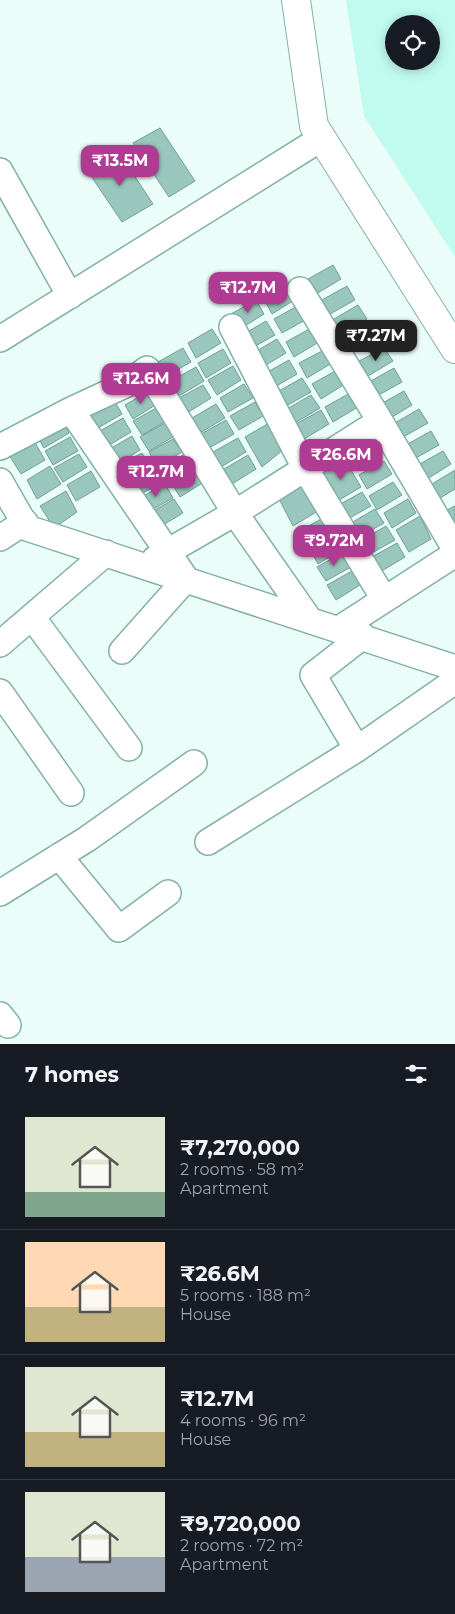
<!DOCTYPE html>
<meta charset="utf-8">
<style>
body{margin:0;font-family:Montserrat,sans-serif;background:#242831;color:#f1f3f6;height:100vh;display:flex;flex-direction:column;font-size:19px;white-space:nowrap}
*{box-sizing:border-box;margin:0}
p{font-size:16px;color:#9ea1a6}
.icon{flex:none;width:28px;height:28px;fill:none;stroke:currentColor;stroke-width:2;stroke-linecap:round;stroke-linejoin:round}
.map{position:relative;height:1044px;overflow:hidden}
.sheet{display:flex;flex-direction:column;background:#171b24;flex:1}
.sheet>*{flex:none}
.controls{position:absolute;left:385px;top:15px;display:grid;gap:10px}
.controls a{display:grid;place-items:center;width:55px;height:55px;border-radius:50%;background:#171b24;box-shadow:0 2px 12px #0003;font-size:25px}
.price{position:absolute;translate:-50% -42px;padding:0 11px;border-radius:10px;background:#b03b92;color:#fff;font-size:16px;line-height:32px;filter:drop-shadow(0 1px 2px #0008)}
.price::after{content:'';position:absolute;left:50%;top:30px;width:15px;height:11px;margin-left:-8px;background:inherit;clip-path:polygon(0 0,100% 0,50% 100%)}
.price.current{background:#222;color:#fff}
ul{padding:0;list-style:none}
li{display:flex;align-items:center;gap:15px;height:125px;padding:0 25px}
li+li{border-top:1px solid #363941}
li span{display:grid;place-items:center;flex:none;width:140px;height:100px;border-radius:0px;color:#555}
li>.icon{margin-inline-start:auto}
span .icon{width:60px;height:60px;fill:#fffc;stroke-width:1}
li b{font-size:21px}
h2{display:flex;justify-content:space-between;align-items:center;height:60px;padding:0 25px;font-size:21px}
.map>svg:first-child{display:block}
.built{fill:#c1faee;fill-rule:evenodd}
.building{fill:#9ac7bd;stroke:#739e95}
.lines{fill:none;stroke-linecap:round;stroke-linejoin:round}
.minor-casing{stroke:#84b0a7;stroke-width:28}
.major-casing{stroke:#84b0a7;stroke-width:30}
.minor{stroke:#fff;stroke-width:25}
.major{stroke:#fff;stroke-width:28}
</style>
<div class="map">
<svg width="455" height="1044" viewBox="0 0 455 1044">
<rect width="100%" height="100%" fill="#ebfdf9"/>
<!-- built -->
<path class="built" d="M346,0H455V257L364,116ZM394,24H431V61H394Z"/>
<!-- building -->
<path class="building" d="M160,128L195,181L169,197L133,143Z
M118,151L153,204L122,222L87,170Z
M333,265L341,279L316,294L308,279Z
M288,286L296,299L272,314L264,299Z
M347,286L355,300L330,314L322,300Z
M256,300L264,314L240,329L231,314Z
M299,305L307,319L282,333L274,319Z
M358,305L367,319L342,333L334,319Z
M266,321L275,335L250,349L242,335Z
M371,323L379,337L354,352L346,337Z
M311,328L319,342L294,357L286,342Z
M212,329L221,343L196,358L188,343Z
M277,339L286,353L261,368L253,353Z
M183,348L191,362L166,376L158,362Z
M384,348L393,361L368,376L359,361Z
M223,349L231,363L206,378L198,363Z
M324,350L332,363L307,378L299,363Z
M289,360L297,374L273,388L264,374Z
M233,366L241,380L217,395L208,380Z
M196,367L204,381L179,396L171,381Z
M394,368L402,382L377,396L369,382Z
M337,370L345,384L321,399L312,384Z
M302,378L311,392L286,406L277,392Z
M244,384L253,398L228,412L220,398Z
M203,385L211,398L187,413L179,398Z
M149,391L157,404L133,419L125,405Z
M404,391L412,405L387,420L379,405Z
M350,393L358,407L333,422L325,407Z
M311,395L320,408L295,423L287,409Z
M114,400L122,414L98,428L89,414Z
M255,402L263,416L239,430L230,416Z
M216,404L225,418L200,433L192,418Z
M158,407L166,421L142,435L133,421Z
M419,409L428,423L403,437L395,423Z
M321,410L329,424L304,439L296,424Z
M123,418L131,432L106,447L98,432Z
M61,420L69,433L44,448L36,434Z
M226,420L234,434L209,448L201,434Z
M165,423L173,437L149,451L140,437Z
M269,423L284,449L262,467L245,437Z
M431,431L439,445L414,459L406,445Z
M132,436L140,450L116,465L108,450Z
M70,437L78,451L53,465L45,451Z
M238,438L246,452L221,467L213,452Z
M173,439L182,452L157,467L149,452Z
M373,440L382,454L357,469L349,454Z
M34,441L45,460L21,474L9,455Z
M443,451L451,464L427,479L418,465Z
M142,453L150,466L125,481L117,466Z
M79,454L87,467L63,482L54,468Z
M183,455L192,469L167,483L159,469Z
M248,455L256,469L232,484L224,469Z
M345,460L361,487L336,502L321,472Z
M384,461L392,474L367,489L359,475Z
M50,466L61,484L37,499L27,480Z
M153,468L161,482L137,497L128,482Z
M196,469L204,482L180,497L171,482Z
M455,470V489L440,498L432,484Z
M91,471L100,487L76,501L67,485Z
M393,482L402,495L377,510L369,496Z
M165,484L173,498L148,512L140,498Z
M301,484L318,511L293,526L278,497Z
M66,491L77,512L54,528L40,506Z
M362,492L371,506L346,520L337,506Z
M174,499L183,513L158,528L150,513Z
M408,499L416,513L392,528L384,513Z
M455,506V524L447,510Z
M375,509L384,523L359,537L351,523Z
M420,516L431,539L409,552L396,530Z
M323,518L331,532L306,546L298,532Z
M386,526L395,540L370,554L362,540Z
M334,536L342,549L318,564L310,550Z
M397,543L405,557L380,572L372,557Z
M342,553L351,567L326,581L317,567Z
M352,571L360,585L336,600L327,585Z"/>
<g class="lines">
<defs>
<path id="minor" d="M0,171L70,296
M300,290L380,421L455,549
M232,327L305,468L384,599
M0,339L322,138
M71,410L186,579L122,651
M0,447L71,410L127,384L147,369L235,513L309,619
M0,481L27,528L455,668
M0,538L25,522
M155,559L235,513L380,421
M32,617L129,748
M339,629L455,554
M0,644L106,553
M0,692L71,793
M357,749L455,681
M208,842L357,749L313,675L363,636
M59,856L119,929L168,893
M0,893L87,839L194,763
M0,1015L8,1025"/>
<path id="major" d="M296,0L314,126L455,349"/>
</defs>
<!-- minor casing -->
<use href="#minor" class="minor-casing"/>
<!-- major casing -->
<use href="#major" class="major-casing"/>
<!-- minor -->
<use href="#minor" class="minor"/>
<!-- major -->
<use href="#major" class="major"/>
</g>
</svg>
<div class="controls">
<a><svg class="icon" aria-label="locate" viewBox="0 0 24 24"><circle cx="12" cy="12" r="6"/><path d="M12 2v4M12 18v4M2 12h4M18 12h4"/></svg></a>
</div>
<b class="price" style="left:120px;top:187px">₹13.5M</b>
<b class="price" style="left:248px;top:314px">₹12.7M</b>
<b class="price current" style="left:376px;top:362px">₹7.27M</b>
<b class="price" style="left:141px;top:405px">₹12.6M</b>
<b class="price" style="left:341px;top:481px">₹26.6M</b>
<b class="price" style="left:156px;top:498px">₹12.7M</b>
<b class="price" style="left:334px;top:567px">₹9.72M</b>
</div>
<section class="sheet">
<h2>7 homes<svg class="icon" aria-label="filters" viewBox="0 0 24 24"><path d="M4 7h16M4 17h16"/><circle cx="9" cy="7" r="2"/><circle cx="15" cy="17" r="2"/></svg></h2>
<ul>
<li><span style="background:linear-gradient(#dfe7d0 75%,#7fa58c 0)"><svg class="icon" aria-label="home" viewBox="0 0 24 24"><path d="M3 11l9-7 9 7M6 9v11h12V9"/></svg></span><div><b>₹7,270,000</b><p>2 rooms · 58 m²</p><p>Apartment</p></div></li>
<li><span style="background:linear-gradient(#ffd9b3 65%,#c2b280 0)"><svg class="icon" aria-label="home" viewBox="0 0 24 24"><path d="M3 11l9-7 9 7M6 9v11h12V9"/></svg></span><div><b>₹26.6M</b><p>5 rooms · 188 m²</p><p>House</p></div></li>
<li><span style="background:linear-gradient(#dfe7d0 65%,#c2b280 0)"><svg class="icon" aria-label="home" viewBox="0 0 24 24"><path d="M3 11l9-7 9 7M6 9v11h12V9"/></svg></span><div><b>₹12.7M</b><p>4 rooms · 96 m²</p><p>House</p></div></li>
<li><span style="background:linear-gradient(#dfe7d0 65%,#9aa5b1 0)"><svg class="icon" aria-label="home" viewBox="0 0 24 24"><path d="M3 11l9-7 9 7M6 9v11h12V9"/></svg></span><div><b>₹9,720,000</b><p>2 rooms · 72 m²</p><p>Apartment</p></div></li>
</ul>
</section>
